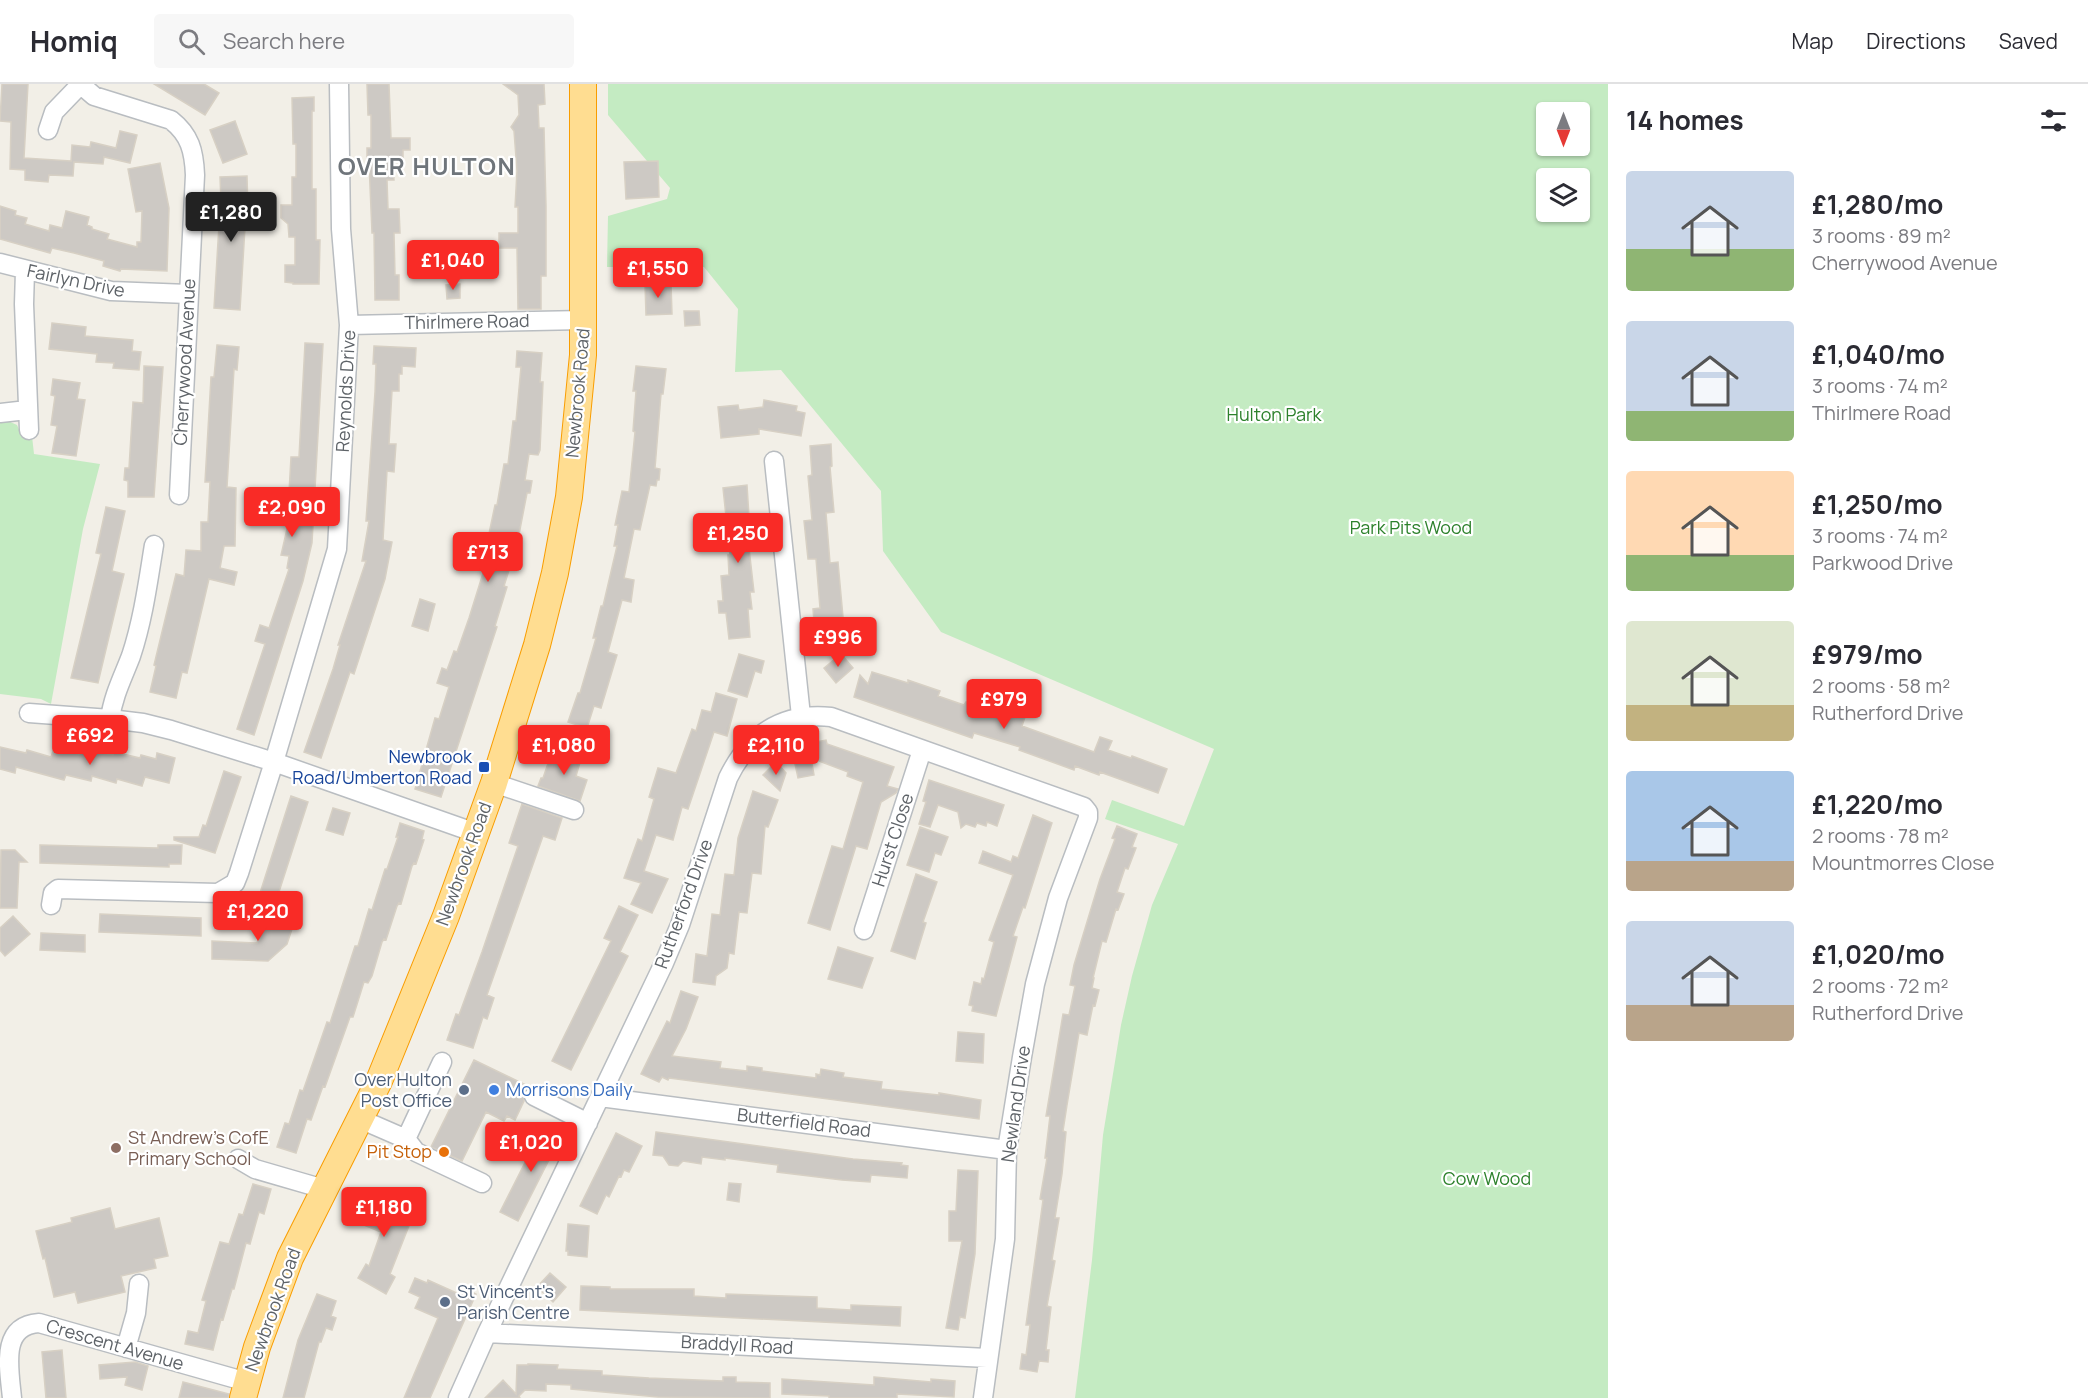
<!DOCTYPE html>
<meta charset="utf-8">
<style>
body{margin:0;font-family:Manrope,sans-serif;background:#f7f7f7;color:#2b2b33;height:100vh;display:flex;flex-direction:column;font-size:22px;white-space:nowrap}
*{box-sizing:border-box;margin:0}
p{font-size:20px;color:#7c7c81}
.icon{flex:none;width:33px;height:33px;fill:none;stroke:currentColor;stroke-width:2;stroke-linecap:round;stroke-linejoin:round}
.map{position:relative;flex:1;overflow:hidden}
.drawer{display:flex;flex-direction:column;background:#fff;width:480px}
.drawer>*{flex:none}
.needle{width:39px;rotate:180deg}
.tools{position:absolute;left:1536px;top:18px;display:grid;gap:12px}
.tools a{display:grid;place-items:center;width:54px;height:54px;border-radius:6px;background:#fff;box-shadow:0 2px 4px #0004;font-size:30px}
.price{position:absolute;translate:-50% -51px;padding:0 14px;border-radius:6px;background:#f92b26;color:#fff;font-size:20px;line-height:39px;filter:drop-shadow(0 2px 3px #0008)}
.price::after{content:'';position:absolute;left:50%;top:36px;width:18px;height:14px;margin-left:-9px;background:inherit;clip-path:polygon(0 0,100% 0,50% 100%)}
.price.current{background:#222;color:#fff}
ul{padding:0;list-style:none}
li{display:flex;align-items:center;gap:18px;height:150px;padding:0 18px}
li span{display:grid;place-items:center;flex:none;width:168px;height:120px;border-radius:6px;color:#555}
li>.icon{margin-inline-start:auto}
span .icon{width:72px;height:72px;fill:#fffc;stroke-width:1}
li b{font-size:26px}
h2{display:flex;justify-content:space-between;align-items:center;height:72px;padding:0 18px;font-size:26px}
header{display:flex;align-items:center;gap:36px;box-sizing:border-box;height:84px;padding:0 30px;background:#fff;border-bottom:2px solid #e1e1e2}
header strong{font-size:28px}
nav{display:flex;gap:33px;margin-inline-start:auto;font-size:21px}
.search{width:420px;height:54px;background:#f7f7f7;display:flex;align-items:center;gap:15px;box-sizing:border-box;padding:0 21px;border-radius:6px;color:#7c7c81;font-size:22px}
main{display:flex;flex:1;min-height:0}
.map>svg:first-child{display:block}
.green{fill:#c4ebc2;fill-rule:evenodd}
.building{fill:#cdc9c4;stroke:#d7d0c4;stroke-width:1.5}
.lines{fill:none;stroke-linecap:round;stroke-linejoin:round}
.minor-casing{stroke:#b9bdc1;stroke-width:21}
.highway-casing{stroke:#f99d00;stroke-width:28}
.minor{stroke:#fff;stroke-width:18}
.highway{stroke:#ffdd91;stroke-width:26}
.transit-dot{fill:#1a4fb4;stroke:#fff;stroke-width:2}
.service-dot{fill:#5c6f8a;stroke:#fff;stroke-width:2}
.shop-dot{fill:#3f7fe0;stroke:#fff;stroke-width:2}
.education-dot{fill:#8d6e63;stroke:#fff;stroke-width:2}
.food-dot{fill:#e8710a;stroke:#fff;stroke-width:2}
.labels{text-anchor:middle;stroke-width:4.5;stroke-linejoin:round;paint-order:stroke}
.street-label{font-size:18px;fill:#5e6368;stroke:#fff}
.park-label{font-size:18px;fill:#2d812c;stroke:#fff}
.transit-label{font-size:18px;fill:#164399;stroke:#fff;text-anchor:end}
.service-label{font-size:18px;fill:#4e5e75;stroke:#fff;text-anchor:end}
.shop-label{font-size:18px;fill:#366cbe;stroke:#fff;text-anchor:start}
.education-label{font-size:18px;fill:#785e54;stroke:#fff;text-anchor:start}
.food-label{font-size:18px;fill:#c56008;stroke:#fff;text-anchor:end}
.district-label{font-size:24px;font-weight:bold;letter-spacing:1.5px;fill:#6f757b;stroke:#fff}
</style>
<header>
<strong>Homiq</strong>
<div class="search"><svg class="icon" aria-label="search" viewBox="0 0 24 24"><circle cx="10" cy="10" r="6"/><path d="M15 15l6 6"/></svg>Search here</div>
<nav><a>Map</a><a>Directions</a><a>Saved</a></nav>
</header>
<main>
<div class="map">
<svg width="1608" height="1314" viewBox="0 0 1608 1314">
<rect width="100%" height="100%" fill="#f2efe7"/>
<!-- green -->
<path class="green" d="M608,0H1608V1314H1075L1092,1176L1103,1051L1121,941L1132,892L1152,821L1178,760L1105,735L1112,716L1184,742L1214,665L941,548L883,467L881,407L781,286L735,288L738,225L704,183H607L608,132L667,115L670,104L608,31ZM1546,28H1580V62H1546ZM1546,94H1580V128H1546Z
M8,337L17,341L22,352H32L34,370L100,380L83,445L51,620L41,615L0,610V338Z"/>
<!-- building -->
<path class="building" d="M2,0H28L24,74L71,77L72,61L90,63L91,58L116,64L120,47L137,51L130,79L104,73L103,80L74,78L73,92L49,91L48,98L25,96V86L10,85L11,38L0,37Z
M154,0H204L219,9L205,31Z
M367,0H389L391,54H410V66H403V78H393L394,96H387L388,125H399L400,149H394L395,191H399V216H375L374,149H372L369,78H367V64H371V31H368Z
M503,0H544L545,20L538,21L539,44H544L546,122V192H541V225H518L517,164H499V149H518V123H515L517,87L514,47L511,43L519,31L518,11Z
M314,13V27H312V105H316V156H320L319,200H293V199L285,198V181H295V153H289L288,140L281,134V121H292V93H296V60H293L292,14Z
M235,37L247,70L223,79L210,46Z
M658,77L659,113L626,115L624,78Z
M160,79L169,124L167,187L121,185L120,187L103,182L104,177L74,169L52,164L50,169L0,155V122L16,127L15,131L27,134L25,140L49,147L50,141L62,144L66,127L89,133L87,141L92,143V145L109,150L107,155L137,163V158H141L142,127L136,128L128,85Z
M247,92L248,127H246L240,226L214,224L219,141H222L220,93Z
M671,199L672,230L646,231L645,200Z
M460,200V214L447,215L446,201Z
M684,227H699L700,241L685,242Z
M52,239L86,243L85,252L133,256L132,267L141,268L139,286L113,284L114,279L96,278L97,270L49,265Z
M305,259L323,260L312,459L303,497L254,651L237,645L265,560L255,557L260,541L269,544L289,485L287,484L289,472L281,471L287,445L291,373H299Z
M217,261L239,263L237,286L234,285L227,403L236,404L235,462H224L220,484L237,488L234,501L209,495L187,589L182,588L176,614L150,608L156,582L154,581L176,490L184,492L186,466L201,467V438H208L210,398H205L211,293H214Z
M374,262L416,264L415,283L402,282V290H399V307H392L389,360H396L394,388L387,387L383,456L392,458L385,495L354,590L350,588L321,674L304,668L333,585L340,561H338L366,477H362L369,437H366L375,308L376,280H373Z
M517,267L542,269L540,298H543L540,366L538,371L529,370L525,396L532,397L530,409H527L517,461L504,502L507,503L495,542L497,543L441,713L415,705L435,634L439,635L449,603L437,599L442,584L447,586L454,567L457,568L469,534L484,486L481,485L483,478L477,477L482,462L486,464L495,421H497L504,380H508L513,337H516L521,283H516Z
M144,282L163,283L154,413H128V397L124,396L125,384H129L133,318L143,319Z
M636,282L666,285L663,310H661L655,384L660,385L659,396H657L656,402L650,401L640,446L634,445L624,494L634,496L631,518L622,516L608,568L617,571L601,624L594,622L587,644L568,638L578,609H580L596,554H593L601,522H603L617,462H614L618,441H615L622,407L629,408L635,348L633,347L636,307H633Z
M53,295L80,299L77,315L85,316L76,372L52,369L57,342L51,341L55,312L51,311Z
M764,316L797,322L796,327L805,329L801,352L759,345V350L721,354L718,323L738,321L739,326L763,323Z
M831,360L832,382L830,383L834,428L826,429L830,479L838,478L843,533L837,534L840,562L816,564L813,525L820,524L816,475H808L804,437L812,436L808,392L812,391L810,362Z
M747,401L751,464H749L754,508H750L752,525H748L750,553L729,555L726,529H719L718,517H723L721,492L729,491L728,471H730L723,404Z
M106,423L125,427L112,487L124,490L98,599L71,594L101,470L96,469Z
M420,515L435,520L428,547L412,542Z
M739,570L764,577L761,589L755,587L747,613L728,607Z
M841,570L853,584L836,599L824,584Z
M872,588L908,599V596L940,607L938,612L964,621L966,618L988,627L991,616L1010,622L1009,627L1025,633L1022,642L1094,668L1100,653L1112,657L1108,666L1131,674L1132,672L1167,685L1158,709L1100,688L1099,691L1075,682L1074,686L1019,666L1020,663L974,649L972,654L854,613L860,591L868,600Z
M716,609L737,615L727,652L714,648L688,725L682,723L673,756L656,751L644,787L668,795L652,829L631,820L641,799L624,794L638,755L642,757L654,715L649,713L658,684L676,689L692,645L696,647L702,626L711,628Z
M826,656L827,660L894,683L887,702L898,705L896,709L881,718L867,765L856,762L830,846L808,839L832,762L843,765L863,698L847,692L848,688L811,674L814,691L798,694L792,666L784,664Z
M0,663L26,669L27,666L51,673L53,667L62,669L63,666L79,670V668L88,670L89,667L113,671L114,668L140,674L141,671L156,675L157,669L175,674L169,699L145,693L142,702L117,695L116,699L92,692L91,697L66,691L64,696L16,683L15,689L0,685Z
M553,665L581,675L576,692L587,696L580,717L538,702L541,694H543Z
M776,678L786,689L780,707L763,691Z
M224,687L241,693L215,769L174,756V753H199L203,741L206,742Z
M929,696L1004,721L997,742L987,738L986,742L977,739L975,743L966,740L961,744L958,728L938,721L930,743L919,740L926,718L923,717Z
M753,707L778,716L768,743L765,742L761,790L752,789L747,829L739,828L734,870L729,869L727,884L716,892L715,901L693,898L696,870L707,872L712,830L720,831L725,790L734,791L738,754Z
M291,712L308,718L277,814L260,809Z
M522,720L562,734L555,756L543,752L487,911L494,914L487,935L483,933L473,964L447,956L456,930L459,931L482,868L518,762L509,759Z
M333,724L350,729L343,751L326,746Z
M1033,731L1052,739L1025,824L1023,823L1013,852L1017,853L996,932L972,927L973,922L969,921L974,898L981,900L982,894L984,895L994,858L989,856L1013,791L979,779L983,767L1011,778L1013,772L1018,774Z
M400,739L424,747L422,755L424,756L416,780L414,779L412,782L401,820L399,819L397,822L386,856L384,855L382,858L372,892L368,899L364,898L353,933H350L325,1003L323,1002L311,1036L307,1035L296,1069L277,1063L285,1039L289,1040L300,1006L303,1007L327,938L330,939L355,862H358L369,825L372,826L385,785H387L398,753H396Z
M1117,742L1137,750L1132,763L1136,764L1128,785L1125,784L1117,808L1124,810L1118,826L1116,825L1106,858L1102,857L1093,894H1094L1092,904L1099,906L1095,922L1093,921L1087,951L1079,949L1067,1021L1063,1047L1066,1048L1062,1090L1055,1134H1059L1052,1176L1055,1177L1047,1222L1051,1223L1046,1266H1049L1048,1278L1039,1277L1037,1288L1020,1285L1022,1270L1026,1271L1030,1241H1026L1043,1116L1040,1115L1047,1074H1045L1050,1032H1046L1063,930L1069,931L1075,902L1070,901L1074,881L1100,795L1115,755L1112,754Z
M920,743L948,753L941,771L935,769L929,788L907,781Z
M40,761L158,764V761H182L181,780H169V783L40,779Z
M1,766H15L27,778H19L17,824H0Z
M916,790L937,798L923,838L926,839L915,875L891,867Z
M619,822L638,831L620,868L628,872L571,986L552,977L611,857L604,854Z
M269,828L295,836L287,860L268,877L212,875V857L257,859L264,836L267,837Z
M100,830L201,834V852L99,848Z
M13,832L30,850L5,872L0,866V844Z
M41,849L85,851V868L40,866Z
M838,863L873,874L862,904L828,895Z
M681,907L698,913L686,945L672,972L721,978L720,984L747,987V982L762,984V987L816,994V990L820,991L821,985L844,989L843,993L882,998L881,1005L939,1011V1009L981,1016L979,1035L669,994L668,996L662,993L659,998L641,990L667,937L670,939Z
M958,948L984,950L983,979L956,977Z
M474,976L528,1002L524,1008V1017L515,1036L507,1032L504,1037L486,1028L462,1077L431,1063Z
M545,1039L557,1046L554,1051L560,1054L518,1137L500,1128Z
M656,1048L853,1075L902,1079L901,1081L908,1082L907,1094L871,1091L870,1098L842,1096L777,1088L778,1081L725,1074V1076L702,1073L701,1080L683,1077L678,1082L669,1081L663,1072L653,1071Z
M616,1049L642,1062L629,1088L624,1086L621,1093L619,1092L609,1113L606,1111L597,1130L580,1122Z
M958,1086L978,1087L975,1170L965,1234L960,1233L958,1246L946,1244L962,1157H949V1127H956Z
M729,1099L741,1100L739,1118L727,1116Z
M253,1100L271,1105L264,1130L259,1128L250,1160L246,1159L234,1205H232L223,1236L221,1235L213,1266L185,1260L188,1247L198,1249L206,1217L202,1216L220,1158L229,1160L239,1130L243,1131Z
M362,1111L372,1115L373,1112L399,1122L400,1118L416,1124L390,1190L395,1193L386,1210L358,1194L366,1180L369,1182L381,1148L364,1141L365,1137L354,1133Z
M110,1124L115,1145L159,1134L168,1172L154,1175L156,1184L121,1192L125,1208L78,1219L75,1208L54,1213L45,1174L43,1175L36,1147L72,1138L71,1134Z
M568,1140L589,1142L587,1173L568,1171V1167H566Z
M550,1189L566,1203L553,1218L537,1203Z
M415,1194L427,1199L428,1196L461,1211L463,1204L476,1210L430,1314H404L438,1234L415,1224L420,1213L409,1208Z
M581,1202L610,1203V1205H694V1212L726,1214V1210L817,1213V1224L851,1226V1221L901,1223L900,1242L580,1226Z
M317,1210L336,1217L331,1232L336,1234L332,1246L326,1244L321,1258H319L304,1314H283L298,1256Z
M62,1266L66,1314H46L42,1268Z
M135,1278L148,1282L142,1306L125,1301L127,1293L100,1295L99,1281Z
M528,1280L558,1281L557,1285L602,1287V1291L649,1294L723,1297V1293H736V1298L770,1299V1314L658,1313L571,1305V1301L546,1300V1307L525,1306L519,1312L520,1314H485L503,1296L516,1310L517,1281H528Z
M874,1293L931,1298V1295L955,1297L954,1313L897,1310V1314H829V1312L782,1310V1295L874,1301Z
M183,1298L229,1310L228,1314H179Z"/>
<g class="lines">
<defs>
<path id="minor" d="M80,0L94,12L171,36C190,51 194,67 195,91L179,411
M48,46L54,28L80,1
M0,179L111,207L188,210
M25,187L24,220L29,346
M349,241L584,236
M0,329L27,326
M774,377L801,632
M29,629L110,635L143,639L171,646L274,678L476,749
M110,635C113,612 123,593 131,572C143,536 148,498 154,461
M494,699L574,726
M51,821L53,809L58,805L218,809L235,799L239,789L274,678L337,465L349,241L341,145L339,0
M864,846L922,666
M534,1012L588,1039
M600,1013L1007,1066
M360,1035L406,1055L416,1068L482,1099
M406,1055L442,978
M238,1075L255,1085L324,1105
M487,1249L987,1274
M126,1264L136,1229L139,1200
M12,1314C9,1283 0,1242 39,1239L247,1298
M458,1314L487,1249L664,879L680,841L728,694C749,651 782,628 831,633L1084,723L1088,728V734L1058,814L1035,900L1022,973L1007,1066L1005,1155L983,1314"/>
<path id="highway" d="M243,1314L257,1263L290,1174L379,997L446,832L494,699L537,561L555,489L569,413L583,271V0"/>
</defs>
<!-- minor casing -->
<use href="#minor" class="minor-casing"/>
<!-- highway casing -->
<use href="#highway" class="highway-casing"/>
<!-- minor -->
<use href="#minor" class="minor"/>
<!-- highway -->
<use href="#highway" class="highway"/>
</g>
<!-- markers -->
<rect class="transit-dot" x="478" y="677" width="12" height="12" rx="3"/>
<g class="service-dot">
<circle cx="464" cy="1006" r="6"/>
<circle cx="445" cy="1218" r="6"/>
</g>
<circle class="shop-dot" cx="494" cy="1006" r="6"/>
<circle class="education-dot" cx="116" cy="1064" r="6"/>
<circle class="food-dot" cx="444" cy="1068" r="6"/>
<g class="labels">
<!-- street labels -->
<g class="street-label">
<text transform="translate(76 197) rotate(12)" y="6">Fairlyn Drive</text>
<text transform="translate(467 238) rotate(-1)" y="6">Thirlmere Road</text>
<text transform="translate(185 278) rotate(-87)" y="6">Cherrywood Avenue</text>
<text transform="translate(346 307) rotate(-87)" y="6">Reynolds Drive</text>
<text transform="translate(578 309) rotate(-85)" y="6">Newbrook Road</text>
<text transform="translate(893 756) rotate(-72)" y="6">Hurst Close</text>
<text transform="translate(464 780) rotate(-70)" y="6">Newbrook Road</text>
<text transform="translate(684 820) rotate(-70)" y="6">Rutherford Drive</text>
<text transform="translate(1016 1020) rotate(-82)" y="6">Newland Drive</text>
<text transform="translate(804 1039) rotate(7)" y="6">Butterfield Road</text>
<text transform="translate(273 1226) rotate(-70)" y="6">Newbrook Road</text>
<text transform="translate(115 1261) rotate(16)" y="6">Crescent Avenue</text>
<text transform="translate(737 1261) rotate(3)" y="6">Braddyll Road</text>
</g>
<!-- park labels -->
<g class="park-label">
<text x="1274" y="337">Hulton Park</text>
<text x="1411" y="450">Park Pits Wood</text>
<text x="1487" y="1101">Cow Wood</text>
</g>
<!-- transit labels -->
<g class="transit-label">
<text x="472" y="679">Newbrook<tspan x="472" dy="21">Road/Umberton Road</tspan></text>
</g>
<!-- service labels -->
<g class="service-label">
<text x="452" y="1002">Over Hulton<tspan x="452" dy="21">Post Office</tspan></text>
<text x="457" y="1214" text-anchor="start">St Vincent's<tspan x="457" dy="21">Parish Centre</tspan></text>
</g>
<!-- shop labels -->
<g class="shop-label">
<text x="506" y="1012">Morrisons Daily</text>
</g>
<!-- education labels -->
<g class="education-label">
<text x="128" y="1060">St Andrew's CofE<tspan x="128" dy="21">Primary School</tspan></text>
</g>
<!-- food labels -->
<g class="food-label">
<text x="432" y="1074">Pit Stop</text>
</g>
<!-- district labels -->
<g class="district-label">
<text x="427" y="91">OVER HULTON</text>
</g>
</g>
</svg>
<div class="tools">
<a><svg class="needle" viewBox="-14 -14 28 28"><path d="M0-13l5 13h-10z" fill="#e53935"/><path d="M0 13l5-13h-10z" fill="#7c7c81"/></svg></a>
<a><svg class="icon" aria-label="layers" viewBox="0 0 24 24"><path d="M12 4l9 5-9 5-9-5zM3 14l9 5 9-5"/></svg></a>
</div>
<b class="price current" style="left:231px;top:159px">£1,280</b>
<b class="price" style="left:453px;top:207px">£1,040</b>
<b class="price" style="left:658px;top:215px">£1,550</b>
<b class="price" style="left:292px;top:454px">£2,090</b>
<b class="price" style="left:738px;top:480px">£1,250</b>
<b class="price" style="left:488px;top:499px">£713</b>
<b class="price" style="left:838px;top:584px">£996</b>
<b class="price" style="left:1004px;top:646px">£979</b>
<b class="price" style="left:90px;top:682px">£692</b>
<b class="price" style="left:564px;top:692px">£1,080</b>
<b class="price" style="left:776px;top:692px">£2,110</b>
<b class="price" style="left:258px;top:858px">£1,220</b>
<b class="price" style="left:531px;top:1089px">£1,020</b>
<b class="price" style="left:384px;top:1154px">£1,180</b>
</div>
<section class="drawer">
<h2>14 homes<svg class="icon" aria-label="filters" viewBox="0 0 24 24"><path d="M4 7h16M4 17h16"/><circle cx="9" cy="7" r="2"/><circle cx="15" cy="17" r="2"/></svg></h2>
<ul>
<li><span style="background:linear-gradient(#c9d6e8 65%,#8fb573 0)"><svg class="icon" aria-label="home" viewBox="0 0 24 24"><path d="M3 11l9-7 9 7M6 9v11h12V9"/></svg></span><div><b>£1,280/mo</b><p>3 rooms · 89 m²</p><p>Cherrywood Avenue</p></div></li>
<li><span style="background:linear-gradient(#c9d6e8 75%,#8fb573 0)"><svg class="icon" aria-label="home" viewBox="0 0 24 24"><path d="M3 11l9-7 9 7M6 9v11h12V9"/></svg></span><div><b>£1,040/mo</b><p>3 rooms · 74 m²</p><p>Thirlmere Road</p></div></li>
<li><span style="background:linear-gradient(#ffd9b3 70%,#8fb573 0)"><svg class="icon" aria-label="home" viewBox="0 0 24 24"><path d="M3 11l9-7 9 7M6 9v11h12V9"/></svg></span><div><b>£1,250/mo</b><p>3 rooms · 74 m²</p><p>Parkwood Drive</p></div></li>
<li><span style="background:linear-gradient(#dfe7d0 70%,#c2b280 0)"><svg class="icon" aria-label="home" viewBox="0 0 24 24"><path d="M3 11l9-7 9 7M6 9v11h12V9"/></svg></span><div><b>£979/mo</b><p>2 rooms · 58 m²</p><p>Rutherford Drive</p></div></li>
<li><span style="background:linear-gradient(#a9c7e8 75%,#b9a48a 0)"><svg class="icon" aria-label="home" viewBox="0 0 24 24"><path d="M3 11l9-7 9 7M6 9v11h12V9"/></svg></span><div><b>£1,220/mo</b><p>2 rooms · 78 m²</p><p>Mountmorres Close</p></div></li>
<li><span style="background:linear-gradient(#c9d6e8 70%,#b9a48a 0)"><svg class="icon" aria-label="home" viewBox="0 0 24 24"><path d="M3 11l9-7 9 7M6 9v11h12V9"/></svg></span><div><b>£1,020/mo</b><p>2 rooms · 72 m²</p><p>Rutherford Drive</p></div></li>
</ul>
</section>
</main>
